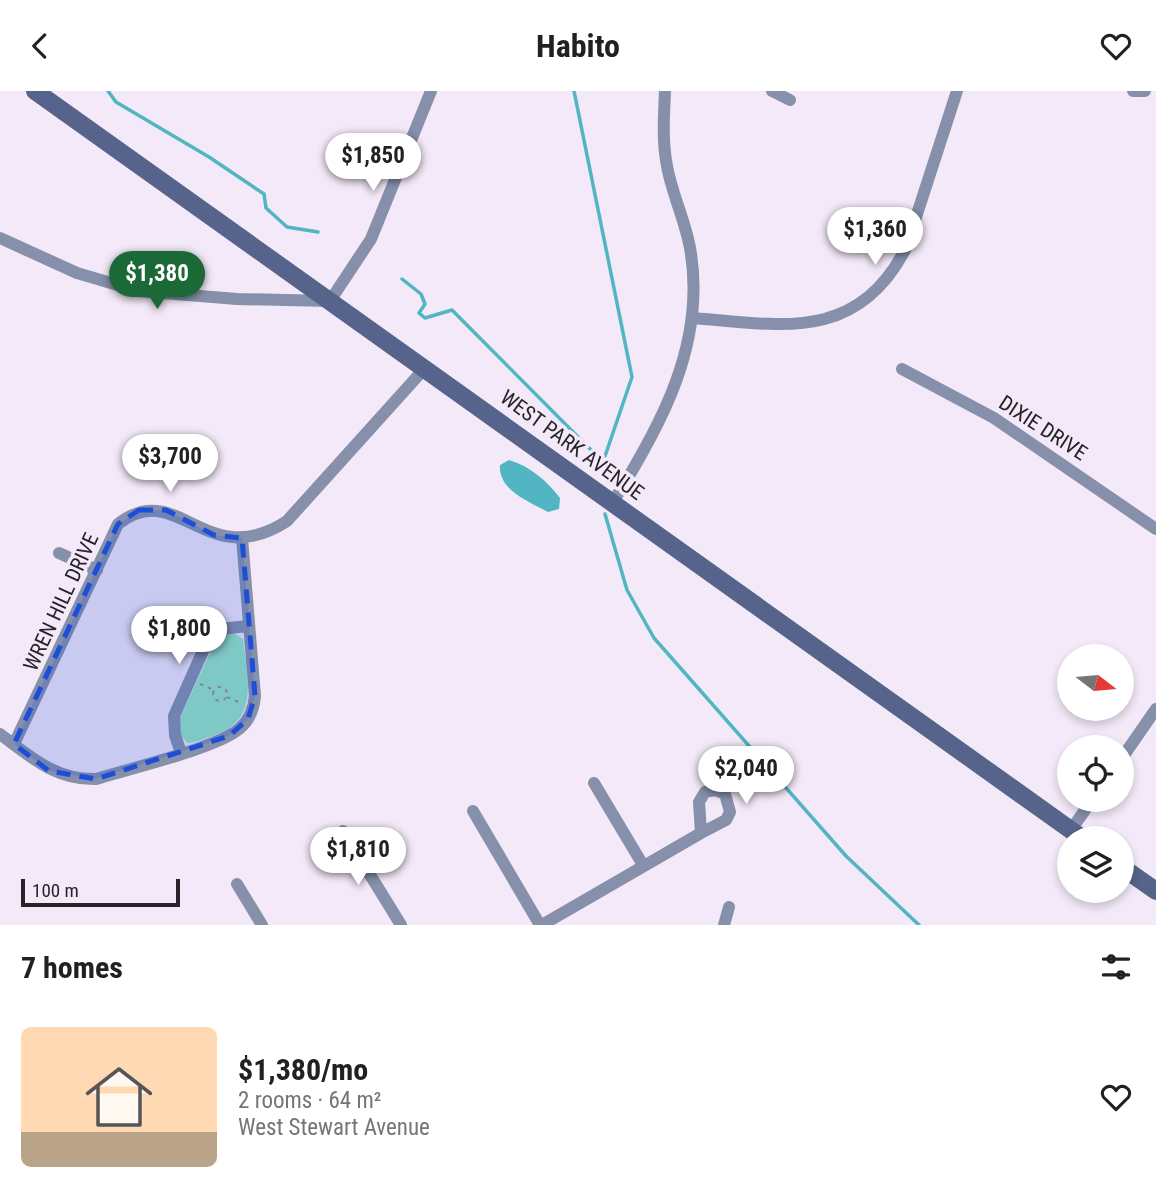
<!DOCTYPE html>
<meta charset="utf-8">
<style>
body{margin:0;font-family:"Roboto Condensed",sans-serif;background:#f6f6f6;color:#202124;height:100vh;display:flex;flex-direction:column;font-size:26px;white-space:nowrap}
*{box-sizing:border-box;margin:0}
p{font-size:23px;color:#757577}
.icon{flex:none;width:38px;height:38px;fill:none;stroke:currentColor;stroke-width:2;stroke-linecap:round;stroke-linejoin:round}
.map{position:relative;height:834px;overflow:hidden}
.sheet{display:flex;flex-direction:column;background:#fff;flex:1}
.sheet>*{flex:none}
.needle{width:46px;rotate:106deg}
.buttons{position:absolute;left:1057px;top:553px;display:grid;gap:14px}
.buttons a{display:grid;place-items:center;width:77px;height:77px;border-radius:50%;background:#fff;box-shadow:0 4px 10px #0003;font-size:35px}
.scale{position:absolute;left:21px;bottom:18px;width:159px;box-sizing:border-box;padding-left:7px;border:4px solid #272329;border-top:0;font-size:19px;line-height:24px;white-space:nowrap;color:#272329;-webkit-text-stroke:5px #f3e9f8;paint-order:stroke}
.price{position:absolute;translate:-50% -60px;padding:0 16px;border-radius:24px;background:#fff;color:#222;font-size:23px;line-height:46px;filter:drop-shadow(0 2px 4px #0008)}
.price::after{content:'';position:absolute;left:50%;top:42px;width:21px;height:16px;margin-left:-10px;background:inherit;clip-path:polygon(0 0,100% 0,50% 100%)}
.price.on{background:#1c6938;color:#fff}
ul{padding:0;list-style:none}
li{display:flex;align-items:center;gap:21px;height:175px;padding:0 21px}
li span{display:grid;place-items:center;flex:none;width:196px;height:140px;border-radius:10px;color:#555}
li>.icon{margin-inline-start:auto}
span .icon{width:84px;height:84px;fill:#fffc;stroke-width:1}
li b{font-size:30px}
h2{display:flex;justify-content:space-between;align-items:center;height:84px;padding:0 21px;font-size:30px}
header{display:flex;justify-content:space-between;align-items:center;height:91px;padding:0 21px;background:#fff;font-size:32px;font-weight:700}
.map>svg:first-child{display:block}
.green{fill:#97e7c2}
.water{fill:#51b5c2}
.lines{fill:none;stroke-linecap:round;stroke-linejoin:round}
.stream{stroke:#51b5c2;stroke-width:3.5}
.path{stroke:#9a929d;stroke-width:2;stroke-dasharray:3.5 5;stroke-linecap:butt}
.minor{stroke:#8690ab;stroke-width:12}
.secondary{stroke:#56638a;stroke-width:18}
.marked{fill:#1d4ed8;fill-opacity:0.2;stroke:#1d4ed8;stroke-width:5;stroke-dasharray:14 9;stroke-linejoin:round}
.labels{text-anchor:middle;stroke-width:7;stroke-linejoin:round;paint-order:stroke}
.street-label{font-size:21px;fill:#272329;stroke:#f3e9f8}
</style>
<header><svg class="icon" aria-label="back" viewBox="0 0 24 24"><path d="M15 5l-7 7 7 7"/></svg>Habito<svg class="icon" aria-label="heart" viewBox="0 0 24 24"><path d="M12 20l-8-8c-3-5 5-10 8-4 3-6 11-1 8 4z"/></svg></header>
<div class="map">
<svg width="1156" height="834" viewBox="0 0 1156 834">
<rect width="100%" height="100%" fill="#f3e9f8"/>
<!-- green -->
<path class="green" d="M234,542L243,548C247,584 260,629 215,644C206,647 198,651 188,652L181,645L179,629L216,549L222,544Z"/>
<!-- water -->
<path class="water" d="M509,369C530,375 547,390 560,407L559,418L548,421C529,411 498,399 500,374Z"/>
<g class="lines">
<!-- stream -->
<path class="stream" d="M108,0L116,11L209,66L264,103L266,117L287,136L318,141
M574,0L632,286L603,371L605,382
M402,188L421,203L425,213L419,222L425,227L452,219L603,371
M605,423L627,499L654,547L846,765L919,834"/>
<!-- path -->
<path class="path" d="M200,593L214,599
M213 603a7 7 0 1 1 14 0a7 7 0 1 1-14 0Z
M227,606L241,612"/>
<!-- minor -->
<path class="minor" d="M772,0L790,9
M1133,0H1145
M0,147L77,182L138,200L237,208L330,210L371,148L431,0
M693,227C781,234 857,252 906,157L957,0
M902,278L994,327L1156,438
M613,411C661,335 707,251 690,157C685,129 672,103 667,75C662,50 664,25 665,0
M59,462L97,479
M0,643C31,666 55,689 96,688C128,678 217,657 239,638C249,630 254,617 255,605L242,447
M14,653L118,433C178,386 206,483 287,430L425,277
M181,662L175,644L174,625L207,551L220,538L248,535
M1122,667L1156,618
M594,692L643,774
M715,699L725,703L730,721L726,729L701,742L699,711L705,701Z
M473,720L540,834
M1071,739L1092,709
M343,740L401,834
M237,793L262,834
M542,834L701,742
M724,834L729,816"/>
<!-- secondary -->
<path class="secondary" d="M35,0L1082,747
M1122,776L1156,800"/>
</g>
<!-- marked area -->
<path class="marked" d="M139,419H166L214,444L242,447L255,605L248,628L229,645L96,688L49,680L14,653L118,433Z"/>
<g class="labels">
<!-- street labels -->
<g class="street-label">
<text transform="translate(1043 337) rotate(33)" y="7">DIXIE DRIVE</text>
<text transform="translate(572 354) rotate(36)" y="7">WEST PARK AVENUE</text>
<text transform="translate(61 511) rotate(-65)" y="7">WREN HILL DRIVE</text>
</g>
</g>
</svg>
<div class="buttons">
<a><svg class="needle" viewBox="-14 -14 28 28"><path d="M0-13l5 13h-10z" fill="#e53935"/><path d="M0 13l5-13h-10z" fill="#757577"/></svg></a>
<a><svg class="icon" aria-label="locate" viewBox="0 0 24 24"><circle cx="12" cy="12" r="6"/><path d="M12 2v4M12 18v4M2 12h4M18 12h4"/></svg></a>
<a><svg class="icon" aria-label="layers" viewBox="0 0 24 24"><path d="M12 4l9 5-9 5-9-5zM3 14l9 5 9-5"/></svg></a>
</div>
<div class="scale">100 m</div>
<b class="price" style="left:373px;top:102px">$1,850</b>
<b class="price" style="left:875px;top:176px">$1,360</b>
<b class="price on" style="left:157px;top:220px">$1,380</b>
<b class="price" style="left:170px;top:403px">$3,700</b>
<b class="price" style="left:179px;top:575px">$1,800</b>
<b class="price" style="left:746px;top:715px">$2,040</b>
<b class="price" style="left:358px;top:796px">$1,810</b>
</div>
<section class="sheet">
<h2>7 homes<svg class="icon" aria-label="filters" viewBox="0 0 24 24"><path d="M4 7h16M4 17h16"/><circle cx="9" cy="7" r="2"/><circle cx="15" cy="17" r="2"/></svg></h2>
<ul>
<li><span style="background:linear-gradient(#ffd9b3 75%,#b9a48a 0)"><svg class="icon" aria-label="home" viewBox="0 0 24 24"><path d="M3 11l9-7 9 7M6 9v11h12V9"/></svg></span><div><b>$1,380/mo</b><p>2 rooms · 64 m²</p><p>West Stewart Avenue</p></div><svg class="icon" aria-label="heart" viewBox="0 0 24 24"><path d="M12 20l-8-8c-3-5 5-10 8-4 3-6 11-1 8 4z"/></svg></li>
</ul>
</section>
